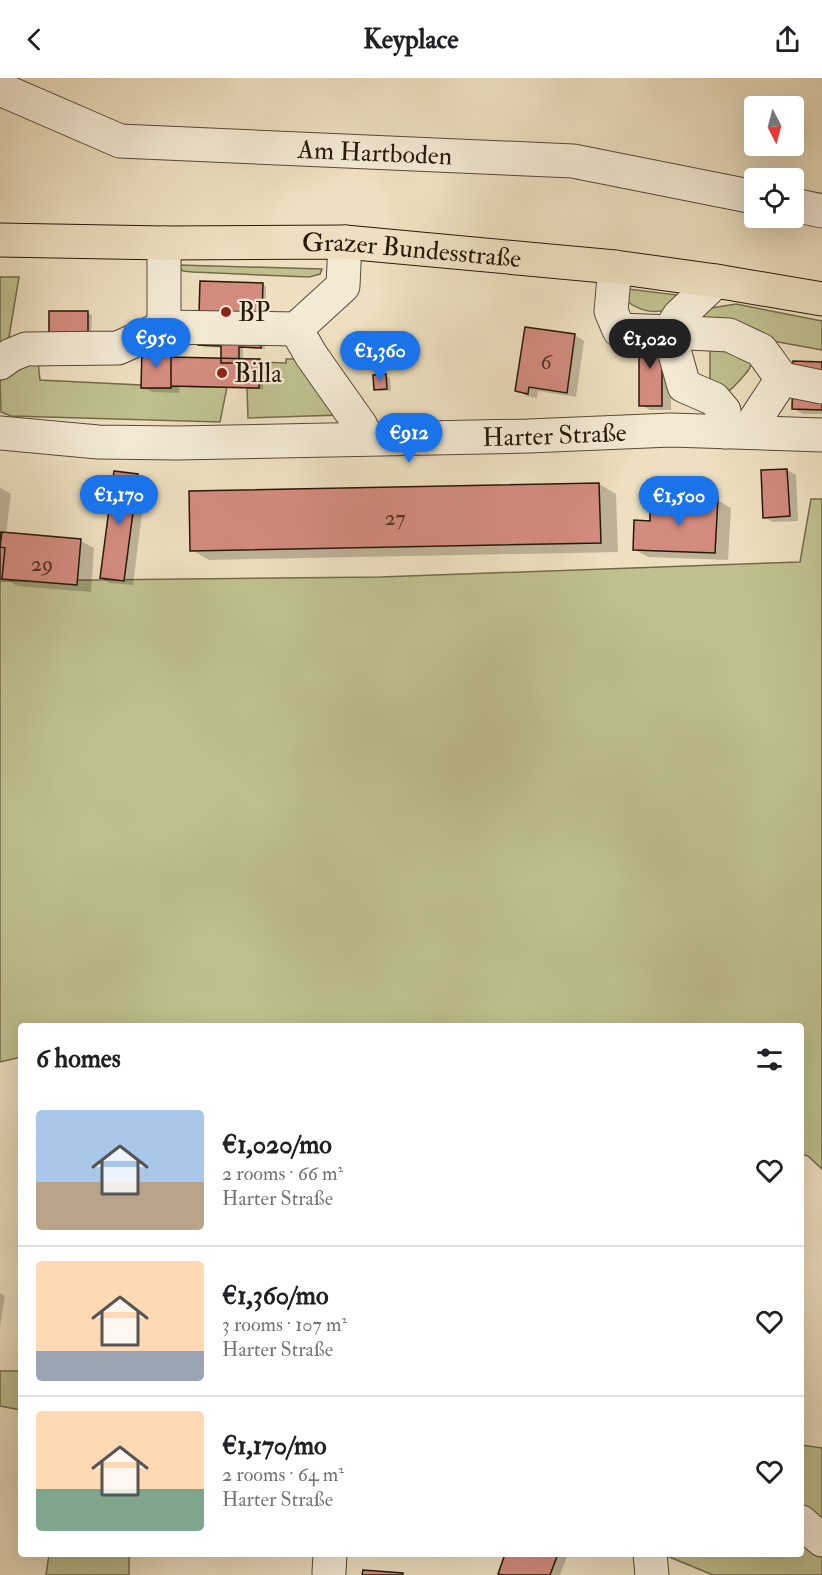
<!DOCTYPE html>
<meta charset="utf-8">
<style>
body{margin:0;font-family:"IM FELL Double Pica",serif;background:#f6f6f6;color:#202124;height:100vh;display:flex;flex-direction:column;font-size:22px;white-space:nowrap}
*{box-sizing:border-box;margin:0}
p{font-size:20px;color:#757577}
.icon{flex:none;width:33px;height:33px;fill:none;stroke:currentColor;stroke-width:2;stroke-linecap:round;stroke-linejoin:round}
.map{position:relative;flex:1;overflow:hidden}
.drawer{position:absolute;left:18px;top:945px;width:786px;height:534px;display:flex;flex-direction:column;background:#fff;border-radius:6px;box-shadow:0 6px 24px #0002}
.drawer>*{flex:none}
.needle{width:39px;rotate:174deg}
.tools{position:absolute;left:744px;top:18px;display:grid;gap:12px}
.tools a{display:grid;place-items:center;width:60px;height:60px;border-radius:6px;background:#fff;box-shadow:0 6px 24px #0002;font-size:30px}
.price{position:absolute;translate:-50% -51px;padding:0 14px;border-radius:21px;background:#1a73e8;color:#fff;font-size:20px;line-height:39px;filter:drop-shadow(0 2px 3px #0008)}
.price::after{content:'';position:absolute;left:50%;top:36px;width:18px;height:14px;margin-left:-9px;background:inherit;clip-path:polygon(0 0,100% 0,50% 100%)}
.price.on{background:#222;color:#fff}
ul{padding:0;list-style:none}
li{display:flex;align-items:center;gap:18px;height:150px;padding:0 18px}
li+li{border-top:2px solid #e0e0e0}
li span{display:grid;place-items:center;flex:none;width:168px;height:120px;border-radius:6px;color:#555}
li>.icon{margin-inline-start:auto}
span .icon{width:72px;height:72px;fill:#fffc;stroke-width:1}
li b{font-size:26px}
h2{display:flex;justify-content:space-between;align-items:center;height:72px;padding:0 18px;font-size:26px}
header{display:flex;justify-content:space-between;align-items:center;height:78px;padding:0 18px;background:#fff;font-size:27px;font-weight:700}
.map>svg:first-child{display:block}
.green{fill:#bfc08e;stroke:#736c4c;stroke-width:1.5}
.shadow{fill:#0003}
.building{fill:#d38b7e;stroke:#271909;stroke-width:1.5}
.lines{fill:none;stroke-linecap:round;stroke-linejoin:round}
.minor-casing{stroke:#584a36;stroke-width:35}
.major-casing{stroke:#271909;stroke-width:35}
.minor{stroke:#f3ead5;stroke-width:33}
.major{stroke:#eddfbf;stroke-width:33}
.poi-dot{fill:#8f2418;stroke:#f3ead5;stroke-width:2}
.labels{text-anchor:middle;stroke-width:4.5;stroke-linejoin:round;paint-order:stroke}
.number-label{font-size:22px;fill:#523626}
.street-label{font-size:26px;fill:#271909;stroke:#f3ead5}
.poi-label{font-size:26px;fill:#271909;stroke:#f3ead5;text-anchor:start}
</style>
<header><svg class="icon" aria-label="back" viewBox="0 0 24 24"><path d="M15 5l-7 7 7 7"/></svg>Keyplace<svg class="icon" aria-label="share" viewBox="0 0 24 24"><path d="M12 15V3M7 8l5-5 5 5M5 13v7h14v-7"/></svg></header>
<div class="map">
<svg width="822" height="1497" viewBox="0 0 822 1497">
<rect width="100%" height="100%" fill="#eddfbf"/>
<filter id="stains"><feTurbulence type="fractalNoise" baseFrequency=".00333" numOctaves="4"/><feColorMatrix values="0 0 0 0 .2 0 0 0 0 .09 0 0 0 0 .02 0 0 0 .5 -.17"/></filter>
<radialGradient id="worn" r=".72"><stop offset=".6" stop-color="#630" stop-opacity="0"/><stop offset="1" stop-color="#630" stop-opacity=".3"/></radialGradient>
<!-- green -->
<path class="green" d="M179,187L322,191L320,196L309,199L193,194L183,193L179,189Z
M0,199H19L9,259L0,267Z
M628,211L677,217L669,232C653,235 642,234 628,224Z
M736,226L822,243V272L773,263L691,236L699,232Z
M706,259C717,261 758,271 750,289C749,293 744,297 741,301C735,307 731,313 723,317L716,313L712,308L692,300L693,298H697L698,302H710V264H689V261Z
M286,281H297L341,337L248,340L247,310H259L260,284L286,285Z
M38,284L40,302L141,307L142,310H170L171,308L227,309L220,344L11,338L1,334L0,304L8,294Z
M811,421H822V1091L808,1078L801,1076V948H21V979L0,984V503L380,499L800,484Z
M0,1293H21V1332L0,1328Z
M801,1367L822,1370V1497H713L667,1478L665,1476H801Z
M49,1476H129V1497H46Z"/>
<!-- shadow -->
<path class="shadow" d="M262,206L266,209L265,271L243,270V282L260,283L264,285L263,311L180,309L179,315L152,314L143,309L162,272L174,280L222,282L223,270L204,269L200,267Z
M50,234L87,235L92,237L91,260Z
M526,250L575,257L584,263L576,319L538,313L537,320L526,318L517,313Z
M671,263V332H650L641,327Z
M822,285V336H803L794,331Z
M386,298L390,300L391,313H379L375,311V299Z
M787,392L796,397L798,443L773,444L764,439Z
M137,398L146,403L133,507L110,505L101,500Z
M599,406L616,416L618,474L209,482L192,472Z
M0,410L11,416L6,456L81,463L94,470L91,514L17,508L6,501L0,503Z
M717,422L731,430L728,482L648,479L634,471L651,445L685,427Z
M0,1215L5,1218L0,1248Z
M507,1476H568L560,1497H504Z"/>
<!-- building -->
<path class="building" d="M200,203L263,205L261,270L239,269V285H221V268L198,267Z
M49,233H88V259H49Z
M525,249L575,256L567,315L529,309L528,316L515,313Z
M639,256H662V328H639Z
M142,270H162V278L171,277V310H141Z
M171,279L260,281L259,310L171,308Z
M793,283L822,284V332L792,331Z
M386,296L387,311L374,312L373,297Z
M787,391L790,438L763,440L761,392Z
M114,393L138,396L124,503L100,500Z
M599,405L601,465L190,473L189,413Z
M684,419L718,420L715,475L633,472L634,442L650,443V423L684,425Z
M0,454H2L0,469L5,470L2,501H0Z
M2,454L81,461L77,507L2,501L5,470L0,469Z
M505,1476H558L550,1497H503L498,1496Z
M363,1492L403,1495V1497H362Z"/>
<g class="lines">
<defs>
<g id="minor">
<path id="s1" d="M0,11L120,63L573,83L754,119"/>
<path d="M794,127L822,133"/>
<path d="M345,164L343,208L296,251L311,277L361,348L364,361"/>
<path d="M164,165V249"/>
<path d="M615,189L611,233L619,252L669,254L679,238L716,203"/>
<path d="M0,285L11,277L26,271L118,270L164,249L296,251"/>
<path d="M725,354L724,333L714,321L684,308L669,254L729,257L761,272L782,301"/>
<path d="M747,354L782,301L822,309"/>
<path id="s2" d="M0,355L98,364L177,365L529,358L671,352L822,357"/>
<path d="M801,1444L822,1462"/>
<path d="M650,1476L652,1497"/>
<path d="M329,1494L330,1476"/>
</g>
<g id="major">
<path id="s3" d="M0,162L164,165L345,164L615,189L716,203L822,221"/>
</g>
</defs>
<!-- minor casing -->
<use href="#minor" class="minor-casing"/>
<!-- major casing -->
<use href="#major" class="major-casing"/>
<!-- minor -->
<use href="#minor" class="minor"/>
<!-- major -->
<use href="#major" class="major"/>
</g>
<!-- markers -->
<g class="poi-dot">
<circle cx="226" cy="234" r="6"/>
<circle cx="222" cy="295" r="6"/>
</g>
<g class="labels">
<!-- number labels -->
<g class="number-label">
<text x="546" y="291">6</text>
<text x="395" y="447">27</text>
<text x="42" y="493">29</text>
</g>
<!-- street labels -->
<g class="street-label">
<text dy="9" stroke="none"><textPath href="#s1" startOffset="386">Am Hartboden</textPath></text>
<text dy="9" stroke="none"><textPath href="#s3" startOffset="412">Grazer Bundesstraße</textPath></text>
<text dy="9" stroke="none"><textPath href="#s2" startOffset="555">Harter Straße</textPath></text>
</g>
<!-- poi labels -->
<g class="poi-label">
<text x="238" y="243">BP</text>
<text x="234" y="304">Billa</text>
</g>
</g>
<rect width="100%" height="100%" filter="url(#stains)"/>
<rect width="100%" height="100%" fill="url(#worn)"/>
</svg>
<div class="tools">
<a><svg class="needle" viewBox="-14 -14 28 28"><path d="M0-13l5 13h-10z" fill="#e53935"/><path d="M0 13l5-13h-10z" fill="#757577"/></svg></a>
<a><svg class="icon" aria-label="locate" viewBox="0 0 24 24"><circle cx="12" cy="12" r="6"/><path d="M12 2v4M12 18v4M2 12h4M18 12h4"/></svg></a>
</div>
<b class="price" style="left:156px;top:291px">€950</b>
<b class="price on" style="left:650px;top:292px">€1,020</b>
<b class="price" style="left:380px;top:304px">€1,360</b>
<b class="price" style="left:409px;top:386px">€912</b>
<b class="price" style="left:119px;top:448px">€1,170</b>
<b class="price" style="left:679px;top:449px">€1,500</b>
<section class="drawer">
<h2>6 homes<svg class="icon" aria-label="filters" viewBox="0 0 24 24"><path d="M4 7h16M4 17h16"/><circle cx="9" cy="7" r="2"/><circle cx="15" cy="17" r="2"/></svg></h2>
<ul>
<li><span style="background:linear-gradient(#a9c7e8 60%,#b9a48a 0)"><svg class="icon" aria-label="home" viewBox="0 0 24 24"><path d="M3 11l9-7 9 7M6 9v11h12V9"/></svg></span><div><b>€1,020/mo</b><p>2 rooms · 66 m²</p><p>Harter Straße</p></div><svg class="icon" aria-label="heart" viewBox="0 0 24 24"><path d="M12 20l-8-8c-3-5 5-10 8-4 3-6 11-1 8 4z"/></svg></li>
<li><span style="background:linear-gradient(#ffd9b3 75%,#9aa5b1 0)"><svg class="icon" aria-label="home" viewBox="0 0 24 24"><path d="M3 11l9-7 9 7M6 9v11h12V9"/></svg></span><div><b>€1,360/mo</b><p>3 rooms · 107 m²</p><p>Harter Straße</p></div><svg class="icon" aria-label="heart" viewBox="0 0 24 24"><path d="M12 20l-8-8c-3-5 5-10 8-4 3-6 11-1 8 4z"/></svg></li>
<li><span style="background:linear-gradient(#ffd9b3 65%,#7fa58c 0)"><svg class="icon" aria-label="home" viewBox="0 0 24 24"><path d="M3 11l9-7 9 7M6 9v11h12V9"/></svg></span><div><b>€1,170/mo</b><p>2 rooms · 64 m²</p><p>Harter Straße</p></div><svg class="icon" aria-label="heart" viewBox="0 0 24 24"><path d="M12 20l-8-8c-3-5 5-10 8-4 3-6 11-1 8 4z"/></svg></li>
</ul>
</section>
</div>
